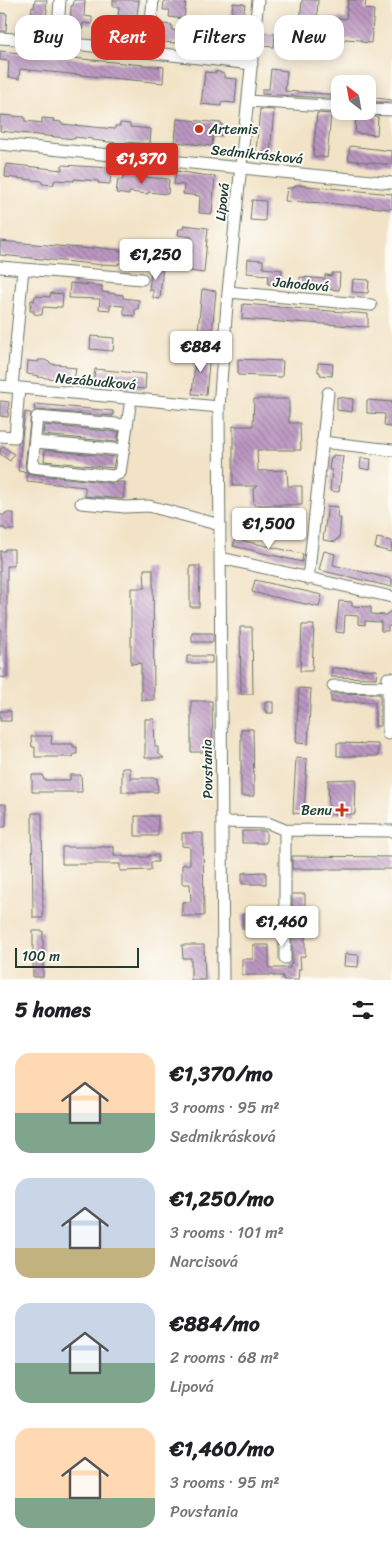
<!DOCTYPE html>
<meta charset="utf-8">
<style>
body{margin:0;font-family:Sriracha,sans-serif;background:#f2f2f2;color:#202124;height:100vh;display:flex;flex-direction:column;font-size:19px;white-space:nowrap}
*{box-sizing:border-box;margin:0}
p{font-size:16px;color:#757577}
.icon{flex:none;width:28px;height:28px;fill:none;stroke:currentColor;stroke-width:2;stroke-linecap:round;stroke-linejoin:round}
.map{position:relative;height:980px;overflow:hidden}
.panel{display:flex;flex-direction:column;background:#fff;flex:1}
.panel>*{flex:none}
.hud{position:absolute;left:15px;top:15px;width:362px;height:45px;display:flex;gap:10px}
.needle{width:32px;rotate:329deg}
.buttons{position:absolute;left:331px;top:75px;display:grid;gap:10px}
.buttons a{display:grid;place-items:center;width:45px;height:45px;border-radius:10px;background:#fff;box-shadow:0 2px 12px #0003;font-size:25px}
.scale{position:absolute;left:15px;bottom:12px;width:124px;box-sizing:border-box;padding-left:5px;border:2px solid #1f3d34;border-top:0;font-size:14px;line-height:18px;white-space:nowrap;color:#1f3d34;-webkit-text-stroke:4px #fdfcf7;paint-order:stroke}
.price{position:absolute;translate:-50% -42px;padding:0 11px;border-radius:5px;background:#fff;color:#222;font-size:16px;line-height:32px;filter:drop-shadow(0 1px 2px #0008)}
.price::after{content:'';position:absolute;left:50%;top:30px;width:15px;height:11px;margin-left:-8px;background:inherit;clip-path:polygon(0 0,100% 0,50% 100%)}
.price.active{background:#d93025;color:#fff}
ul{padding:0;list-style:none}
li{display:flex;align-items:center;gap:15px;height:125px;padding:0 15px}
li span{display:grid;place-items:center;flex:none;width:140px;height:100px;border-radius:15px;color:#555}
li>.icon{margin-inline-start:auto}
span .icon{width:60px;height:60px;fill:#fffc;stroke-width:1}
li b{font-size:21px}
h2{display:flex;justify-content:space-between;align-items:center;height:60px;padding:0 15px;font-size:21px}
.chip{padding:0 18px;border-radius:15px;background:#fff;box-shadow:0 2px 12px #0003;font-size:18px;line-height:45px}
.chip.active{background:#d93025;color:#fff}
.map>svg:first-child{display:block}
.building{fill:url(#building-back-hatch)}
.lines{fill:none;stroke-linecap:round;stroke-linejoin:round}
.minor-casing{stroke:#697767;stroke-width:13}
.minor{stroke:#fff;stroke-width:11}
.poi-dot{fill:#c8321e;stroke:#fdfcf7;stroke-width:2}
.labels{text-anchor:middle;stroke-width:4;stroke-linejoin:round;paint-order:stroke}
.poi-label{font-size:14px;fill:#1f3d34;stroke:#fdfcf7;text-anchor:start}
.street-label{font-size:14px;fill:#1f3d34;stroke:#fdfcf7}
</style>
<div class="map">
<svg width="392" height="980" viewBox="0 0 392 980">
<defs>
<pattern id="building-back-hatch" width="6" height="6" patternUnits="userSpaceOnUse" patternTransform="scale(1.25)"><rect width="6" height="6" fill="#bb96c1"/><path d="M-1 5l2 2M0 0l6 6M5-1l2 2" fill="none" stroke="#977c9e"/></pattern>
</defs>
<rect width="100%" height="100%" fill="#fdfcf7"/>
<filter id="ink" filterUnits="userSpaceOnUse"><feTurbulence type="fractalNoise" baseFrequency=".02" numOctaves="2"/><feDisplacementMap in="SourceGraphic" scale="10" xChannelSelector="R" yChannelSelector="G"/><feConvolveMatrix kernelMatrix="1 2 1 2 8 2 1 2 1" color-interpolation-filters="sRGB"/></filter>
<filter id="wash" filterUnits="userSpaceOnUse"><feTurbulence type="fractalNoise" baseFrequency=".0096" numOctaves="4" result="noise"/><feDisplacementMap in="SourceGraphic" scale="20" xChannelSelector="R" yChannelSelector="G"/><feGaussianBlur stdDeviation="1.12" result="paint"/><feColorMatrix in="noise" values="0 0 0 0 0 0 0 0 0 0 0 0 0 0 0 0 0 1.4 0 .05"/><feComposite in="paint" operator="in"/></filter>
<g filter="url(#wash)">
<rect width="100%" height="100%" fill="#f2e3c7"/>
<g id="blocks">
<!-- building -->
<path class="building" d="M35,0H47L46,9H47L45,31L30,30L32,7L34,8Z
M74,0H85L84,16L92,17V24L83,23L82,34L70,33L71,6H73Z
M113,0H139L134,40L120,39L121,27L117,26L119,7H113Z
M171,0H186L184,19L169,17L170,10H163L164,1L170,2Z
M302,0H318L317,16L346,19L348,0H366L365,9L374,10L371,43L361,42V40L345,39V41L315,38V36L299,34Z
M233,3L245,4L243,18L231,17Z
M0,13L7,14L6,31H0Z
M163,24L172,25V30L178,31L176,43L161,42Z
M192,29L227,32L226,34L241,35L239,50L225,49L226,40L205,37L204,46L191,44Z
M263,33L275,34L274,47L262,46Z
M0,51L164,67L163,83L20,69L19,79L8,77L9,61L0,60Z
M271,69L287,71L285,91L340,95V99L262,94V89H269Z
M216,71L224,74V78L237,79L235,103L221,102V106L201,104L205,72L216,73Z
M368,97L392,100V102H368Z
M260,109L274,110L270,153L256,152Z
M317,113L331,114L327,158L313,156Z
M0,115L25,117V121L42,123V118L54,119L53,121L61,122V124L115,129V126H120V123L130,124V127L151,129L150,144L126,142V144L92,140V139L75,137V139L0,131Z
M356,116L378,117L377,135L355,133Z
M177,119L222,123L221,136H213L212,146L175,142Z
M350,146L392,151V165L348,160Z
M6,164L62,170V165L111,168L110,184L98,183V181L74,179V181L55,180L53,185L42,184V181L5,177Z
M176,171L215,177L212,214L199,213L200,196L183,194L184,185L174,184Z
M124,174L142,176L141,177L169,179L168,194L148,192V194L129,192V195L116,193L118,179L123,180Z
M297,185L392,194V209L324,203L285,201L287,188H292Z
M252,200L266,201L265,221L250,220Z
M184,225L208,228L204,273L189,271L190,264L173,262L174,251L191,253L192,237L178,235L179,229H183Z
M0,241L92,249V247L136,252V250L142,251L141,265L118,263V265L103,264V265L0,255Z
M248,259L263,260V268L282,270L281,285L268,284L269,275L247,273Z
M155,264L163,265L160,299L153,298V290H149L151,271H154Z
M332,273H340L339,290L299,287L300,277L325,279V275L332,276Z
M353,279L369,280L368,293L352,292Z
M70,283L102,286V292L123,295V298L139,300L138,309H135V316L124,315V306L110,305V310L99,309L100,299L69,298Z
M202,289L216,291L212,333L198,332Z
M51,293L63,294L62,307H56V308L43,307L42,315L34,314V311H30L31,300L34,301L35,296L50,297Z
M243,304L368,314V327L294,322V323L242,319Z
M91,336L114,338L113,351L90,349Z
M196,351L210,353L206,395L192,394Z
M238,359L283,361L282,377L238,375Z
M39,360H45L52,364L66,365V367L76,368L74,381L38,377L39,376L27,374L28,361L38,362Z
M318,363L333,364L332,376L320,375V372H318Z
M95,369L146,374L145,389L93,384Z
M337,397L353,399L352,412L337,410Z
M254,399H289V423H300V426L301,450H257L258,471L287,470L288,486H302V505H254L253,489L258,486H233V426H253Z
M367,400L392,402V425L391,427L384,426L385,414L367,413Z
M0,401L9,402L8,417L0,416Z
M35,404L113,411V416L34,410Z
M25,412L31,413L25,466L27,472L18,471Z
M44,425L119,432L117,442L43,435Z
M3,446L14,454L10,461L0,454V450Z
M45,450L115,457L113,468L44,461Z
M333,455L343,456L339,492L330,491L332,470H329L331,457H333Z
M361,458L371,459L370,470L360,468Z
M27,473L31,474L112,483L119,482H125L123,499L85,496V487L27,481Z
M328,506L338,507L337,518H341L339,539H336V542L323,540Z
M5,513H14V530H5V528H0V515H5Z
M377,538L392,541L391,552L375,548Z
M235,539L303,554L302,562L233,546Z
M5,549H14V566H7V678L0,677V551H5Z
M324,551L335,554L333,565L392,579V587L319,570Z
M190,566H200L199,607H190Z
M144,569H153L154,700H141V663L131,664V588H145Z
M255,580L322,595L319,607L252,592Z
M339,601L352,602V606L371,607V614L386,615L392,610V626H388V631H381V622L365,621V625L358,624V616L345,615L344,633L336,632Z
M302,625H314L312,671H300Z
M240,627H252L253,694H241Z
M192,633H213V642H192Z
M187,656H212V663H187Z
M332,668L377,670L376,678L331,677Z
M299,688L311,689L308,744L297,743L296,740Z
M331,693L380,694V726H375V702H331Z
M191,701H212L213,752H191Z
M265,702H273V713H267V711H265Z
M0,711H11V721H0Z
M145,719H154L155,747H158V753L164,758H145Z
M241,729H253L254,796H241Z
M31,736H52L51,744H73V747H77V754H74L73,757H35V747H32Z
M337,743L378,744V756H337Z
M296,758L307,759L304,814L293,813V810Z
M122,768H130V778H157L158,792H122Z
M32,775H43L44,780H70V775H81L82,792H32Z
M356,779L355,814H329L328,780Z
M0,804H6V827H0Z
M32,813H42L43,918H33Z
M135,816H158V836H135Z
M242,831H266V843H242Z
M182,833H203L204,916H182V902H191L190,884H182V865L190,864V847L182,846Z
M62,847H114V856H123V857H149V855H158V862H151V870L120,871V864H62Z
M292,856L392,857V869H292Z
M266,872V884H242V873Z
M292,894H305V956L300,957L301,969H299L298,980H283V976H273V975H242V959H253V945H269V968H290V964H292Z
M242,914H265V929H242Z
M33,931H43V977H33Z
M182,945H204L205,980H191V958H183Z
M345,954L359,955L358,967L344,966Z"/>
</g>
</g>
<g filter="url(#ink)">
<use href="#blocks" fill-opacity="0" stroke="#697767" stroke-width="1"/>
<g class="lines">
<defs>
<path id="minor" d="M0,38L57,42L252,64
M57,42L60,0
M148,52L153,0
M248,101L340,107
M368,109L392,110
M0,144L392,183
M0,267L142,279
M228,292L371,305
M0,386L219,407
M12,387L23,269
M127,425L37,417L32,467L113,476L120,473L131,399
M0,436L15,437L19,388
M35,442L123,450
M322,442L392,450
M81,503L125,507L149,506L220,525
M221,558L392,597
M308,579L328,393
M333,686L388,687
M388,734V678H392
M223,822L268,823L285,830L392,831
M285,958V830
M223,980L219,407L228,292L258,0"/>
</defs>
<!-- minor casing -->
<use href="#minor" class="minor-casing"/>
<!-- minor -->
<use href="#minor" class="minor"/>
</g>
</g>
<!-- markers -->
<g class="poi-dot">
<circle cx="199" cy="129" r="5"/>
<path d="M339.5 802.5h5v5h5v5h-5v5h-5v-5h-5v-5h5z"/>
</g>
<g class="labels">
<!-- poi labels -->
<g class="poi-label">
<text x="209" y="134">Artemis</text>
<text x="332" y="815" text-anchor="end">Benu</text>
</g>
<!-- street labels -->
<g class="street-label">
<text transform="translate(257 154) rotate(6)" y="5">Sedmikrásková</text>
<text transform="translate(222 202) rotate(-84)" y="5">Lipová</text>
<text transform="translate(301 284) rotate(5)" y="5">Jahodová</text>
<text transform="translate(96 381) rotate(5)" y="5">Nezábudková</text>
<text transform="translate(207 769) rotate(-91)" y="5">Povstania</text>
</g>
</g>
</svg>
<div class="buttons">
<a><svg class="needle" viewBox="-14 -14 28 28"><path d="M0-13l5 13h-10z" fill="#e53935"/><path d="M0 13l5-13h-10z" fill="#757577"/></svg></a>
</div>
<div class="scale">100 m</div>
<b class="price active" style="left:142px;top:185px">€1,370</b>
<b class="price" style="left:156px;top:281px">€1,250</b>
<b class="price" style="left:201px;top:373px">€884</b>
<b class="price" style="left:269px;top:550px">€1,500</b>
<b class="price" style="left:282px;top:948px">€1,460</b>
<div class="hud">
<a class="chip">Buy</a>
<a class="chip active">Rent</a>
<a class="chip">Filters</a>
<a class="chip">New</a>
</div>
</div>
<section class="panel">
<h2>5 homes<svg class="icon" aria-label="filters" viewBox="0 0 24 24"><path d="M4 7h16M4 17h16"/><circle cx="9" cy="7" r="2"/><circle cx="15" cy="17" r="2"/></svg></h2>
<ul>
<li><span style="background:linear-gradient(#ffd9b3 60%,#7fa58c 0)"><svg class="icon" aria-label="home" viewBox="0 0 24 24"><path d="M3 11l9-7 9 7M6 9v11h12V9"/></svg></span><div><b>€1,370/mo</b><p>3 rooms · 95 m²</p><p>Sedmikrásková</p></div></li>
<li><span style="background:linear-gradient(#c9d6e8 70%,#c2b280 0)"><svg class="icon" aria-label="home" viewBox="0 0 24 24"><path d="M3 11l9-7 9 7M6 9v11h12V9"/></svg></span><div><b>€1,250/mo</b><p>3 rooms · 101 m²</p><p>Narcisová</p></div></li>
<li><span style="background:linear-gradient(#c9d6e8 60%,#7fa58c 0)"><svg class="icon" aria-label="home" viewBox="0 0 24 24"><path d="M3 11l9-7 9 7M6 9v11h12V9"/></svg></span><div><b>€884/mo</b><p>2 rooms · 68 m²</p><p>Lipová</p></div></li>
<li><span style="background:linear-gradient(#ffd9b3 70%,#7fa58c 0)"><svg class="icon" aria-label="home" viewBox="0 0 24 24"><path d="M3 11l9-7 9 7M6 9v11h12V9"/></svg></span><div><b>€1,460/mo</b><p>3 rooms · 95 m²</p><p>Povstania</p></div></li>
</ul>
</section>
